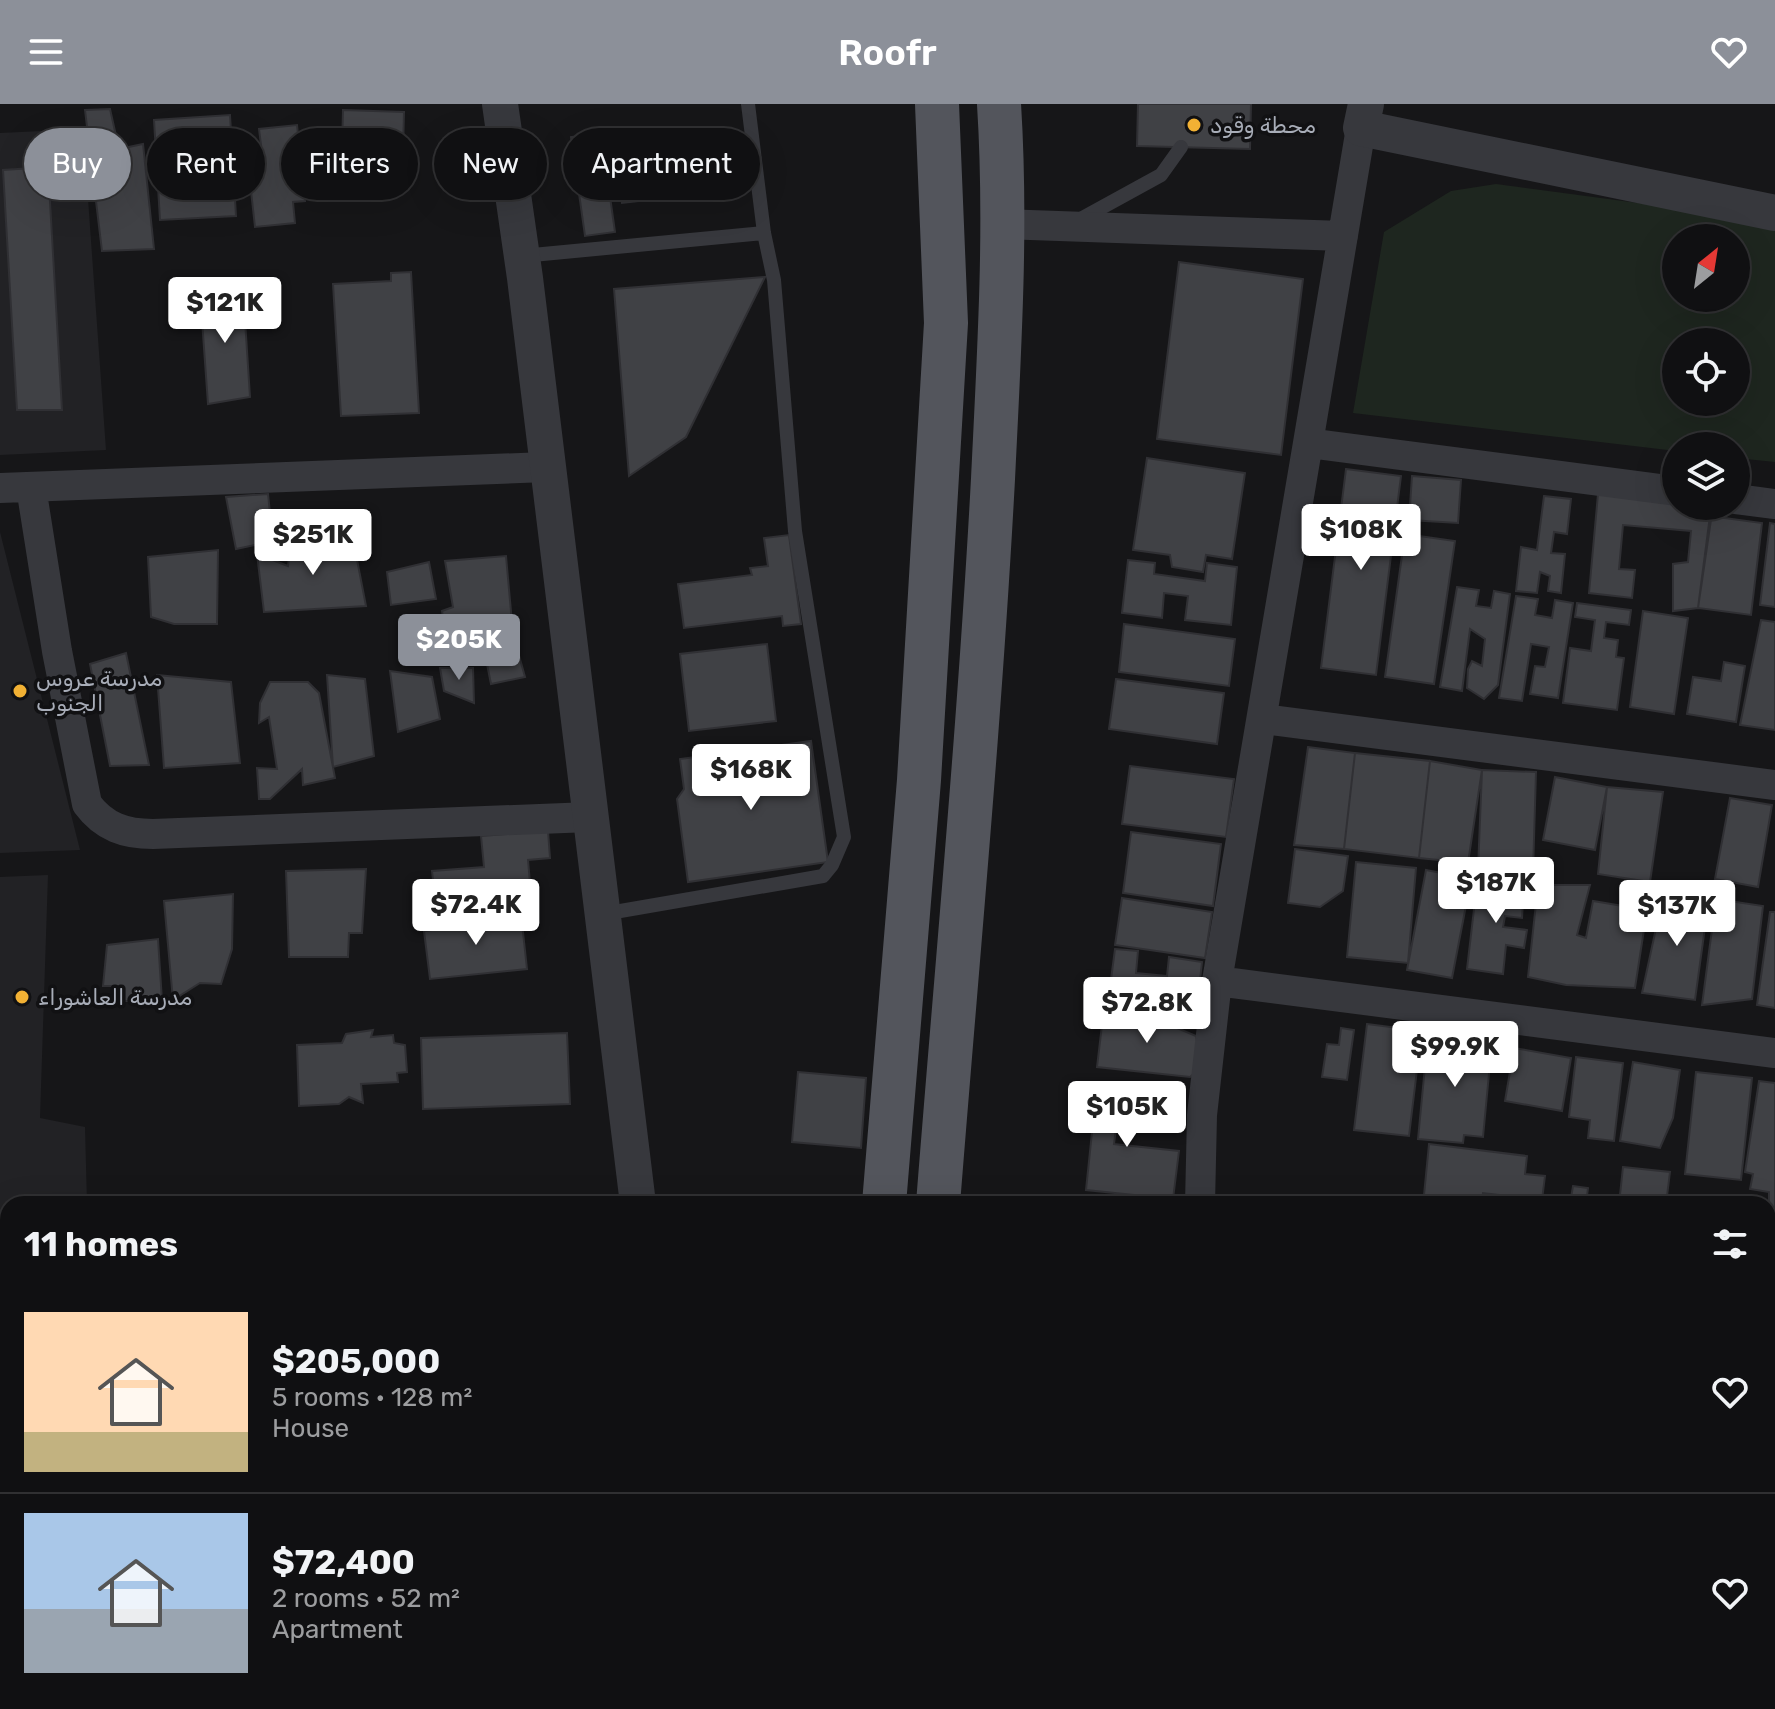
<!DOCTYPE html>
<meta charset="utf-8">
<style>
body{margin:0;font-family:Rubik,Cairo,sans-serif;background:#1e1e20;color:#f1f3f6;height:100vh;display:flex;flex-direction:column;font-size:30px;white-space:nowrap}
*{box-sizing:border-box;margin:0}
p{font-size:26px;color:#9c9d9f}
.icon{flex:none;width:44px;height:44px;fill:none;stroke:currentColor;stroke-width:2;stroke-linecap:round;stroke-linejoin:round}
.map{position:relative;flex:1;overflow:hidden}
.sheet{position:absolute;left:0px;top:1092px;width:1776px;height:514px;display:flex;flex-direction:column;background:#101012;border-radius:24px 24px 0 0;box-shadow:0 8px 32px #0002,0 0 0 2px #303032}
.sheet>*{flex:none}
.guide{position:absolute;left:24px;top:24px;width:800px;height:72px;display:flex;gap:16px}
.needle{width:52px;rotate:30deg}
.controls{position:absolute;left:1662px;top:120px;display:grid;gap:16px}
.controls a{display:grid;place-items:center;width:88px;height:88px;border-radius:50%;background:#101012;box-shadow:0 8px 32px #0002,0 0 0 2px #303032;font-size:40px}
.price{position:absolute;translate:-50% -68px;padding:0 18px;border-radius:8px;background:#fff;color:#222;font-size:26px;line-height:52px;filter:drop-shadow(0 2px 4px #0008)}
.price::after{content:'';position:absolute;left:50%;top:48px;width:24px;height:18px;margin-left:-12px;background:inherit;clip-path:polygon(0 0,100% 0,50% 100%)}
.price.current{background:#8c9099;color:#fff}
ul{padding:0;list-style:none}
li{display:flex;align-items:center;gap:24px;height:200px;padding:0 24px}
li+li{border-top:2px solid #303032}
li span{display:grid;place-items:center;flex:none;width:224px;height:160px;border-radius:0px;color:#555}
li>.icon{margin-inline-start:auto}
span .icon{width:96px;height:96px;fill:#fffc;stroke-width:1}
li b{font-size:34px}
h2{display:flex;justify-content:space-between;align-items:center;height:96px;padding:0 24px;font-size:34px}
.chip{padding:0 28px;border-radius:36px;background:#101012;box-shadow:0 8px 32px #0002,0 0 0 2px #303032;font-size:28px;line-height:72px}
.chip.current{background:#8c9099;color:#fff}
header{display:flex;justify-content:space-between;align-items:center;height:104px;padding:0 24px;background:#8c9099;color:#fff;font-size:36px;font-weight:600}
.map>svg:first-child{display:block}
.built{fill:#222225}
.green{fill:#1e261f;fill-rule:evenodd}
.building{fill:#404145;stroke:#303034;stroke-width:2}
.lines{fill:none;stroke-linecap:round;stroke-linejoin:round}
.service{stroke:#37383d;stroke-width:14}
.minor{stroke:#37383d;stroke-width:30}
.tertiary{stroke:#37383d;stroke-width:36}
.primary{stroke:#53555c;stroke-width:44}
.trunk{stroke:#5b5e65;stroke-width:44}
.poi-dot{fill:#f2b134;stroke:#111113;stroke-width:3}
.labels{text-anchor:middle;stroke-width:7;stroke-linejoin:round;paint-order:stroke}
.poi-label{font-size:22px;fill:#a8adb8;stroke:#111113;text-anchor:start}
</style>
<header><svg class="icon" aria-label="menu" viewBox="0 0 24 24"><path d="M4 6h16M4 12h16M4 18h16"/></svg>Roofr<svg class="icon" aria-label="heart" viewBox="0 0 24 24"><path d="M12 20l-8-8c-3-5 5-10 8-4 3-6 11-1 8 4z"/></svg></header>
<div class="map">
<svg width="1775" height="1605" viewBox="0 0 1775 1605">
<rect width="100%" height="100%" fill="#161618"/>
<!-- built -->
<path class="built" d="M83,25L106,346L0,351V29Z
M0,428L80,746L0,749Z
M48,771L40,1014L85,1023L87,1100H8V1157L0,1155V773Z
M0,1179L8,1182V1428L0,1427Z"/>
<!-- green -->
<path class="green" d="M1496,80L1653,101L1775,125V358L1736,354V342H1676V347L1353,309L1384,128L1451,87ZM1676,134H1736V194H1676ZM1676,238H1736V298H1676Z"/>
<!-- building -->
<path class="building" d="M1138,0H1251L1250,45L1137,42Z
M110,5L119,45L143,40L154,145L102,147L85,6Z
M343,6L404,8L402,85L341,83Z
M230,11L236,112L160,116L154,16Z
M297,21L305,97L293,98L295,119L255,123L246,42L261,41L259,25Z
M720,23L727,87L622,99L614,34Z
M601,29L615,128L585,132L571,33Z
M48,63L62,306H17L3,66Z
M1179,158L1303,175L1281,351L1157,335Z
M411,168L419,309L341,312L333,180L391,177V169Z
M765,173L686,333L629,372L614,185Z
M243,185L250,293L208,300L200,188Z
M1147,354L1245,369L1232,455L1206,451L1203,468L1172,463L1170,451L1133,446Z
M1346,365L1401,372L1376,571L1321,564Z
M1412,372L1461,376L1458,419L1409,416Z
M268,390L273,437L236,445L226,393Z
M1598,390L1676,398V402H1713L1698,504L1673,507V460L1688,458L1691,427L1623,421L1619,465L1635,466L1632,494L1589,489Z
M1544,392L1571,395L1567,430L1554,428L1551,449L1565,450L1561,489L1548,487L1550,472L1540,468L1537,489L1516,487L1521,443L1537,446Z
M1710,412L1762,419L1751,511L1698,504Z
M1770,419L1775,420V503L1760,501Z
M1405,430L1455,437L1434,580L1385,573Z
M789,431L801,520L783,522L782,512L684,524L678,480L752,471L750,464L768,462L764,434Z
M353,435L366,502L264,508L257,450L288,462L291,436Z
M218,446L217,520H174L151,513L148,453Z
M506,452L513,530L447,540L442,507L453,503L445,457Z
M1128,456L1155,459L1154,470L1205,477L1207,459L1237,463L1231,521L1185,516L1188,492L1164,489L1162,514L1122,509Z
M429,458L436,495L391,501L387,468Z
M1457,483L1479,486L1476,502L1491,504L1494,487L1510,490L1498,581L1484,595L1467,584L1468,565L1472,557L1482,562L1485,535L1470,525L1462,587L1440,583Z
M1516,492L1538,495L1535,511L1552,514L1555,496L1573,499L1558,594L1530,590L1535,562L1545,563L1549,543L1531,540L1522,597L1499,594Z
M1577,499L1631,506L1629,521L1606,518L1604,534L1618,536L1616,553L1624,554L1617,606L1563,599L1570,544L1591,547L1595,516L1575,513Z
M1643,507L1688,514L1674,610L1630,603Z
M1761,516L1775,518V626L1740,621Z
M1124,520L1235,535L1229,582L1119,568Z
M513,530L525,573L491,580L482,535Z
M767,540L776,617L689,627L680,550Z
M126,549L149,661L110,662L90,560Z
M1724,558L1745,562L1736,618L1687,610L1693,573L1721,577Z
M440,564H473L474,599L444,587Z
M390,567L432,573L440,615L398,628Z
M157,571L231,578L240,659L164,664Z
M327,571L365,575L374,652L333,663Z
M1116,575L1224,589L1217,640L1109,625Z
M270,578H308L319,589L335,674L303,681L302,665L270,695H259L257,664L277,665L269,613L259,619L260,599Z
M811,637L828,758L688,778L677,695L684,685L680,655Z
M1308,643L1355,649L1344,745L1294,741Z
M1355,649L1430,657L1419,754L1344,745Z
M1430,657L1482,666L1468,759L1419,754Z
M1130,662L1234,675L1226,733L1122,720Z
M1482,666L1536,668L1533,768L1478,766Z
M1555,673L1607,683L1595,746L1543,736Z
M1607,683L1663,688L1650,778L1598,770Z
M1730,694L1772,701L1758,783L1715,775Z
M548,727L550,754L528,756L532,802L449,809L448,793L435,794L432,767L484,763L481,732Z
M1131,728L1221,740L1213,802L1123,789Z
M1295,745L1348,752L1343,787L1320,803L1288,799Z
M1356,758L1416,764L1408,859L1347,853Z
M366,765L362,829H349L348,853H289L286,767Z
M1426,766L1447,770L1445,781L1469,786L1452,874L1407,866Z
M1491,769L1532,774L1530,787L1505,783L1503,797L1523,799L1522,814L1505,812L1503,823L1527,826L1524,844L1506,841L1503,870L1467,865L1476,788L1489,790Z
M1538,781H1590L1577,831L1586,834L1593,797L1647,806L1635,884L1566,881L1528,873Z
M233,790L232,845L221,880L200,879L173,896L164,797Z
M1663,792L1709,794L1695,896L1642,889Z
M1122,794L1212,808L1205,854L1115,841Z
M1716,795L1763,802L1752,895L1702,901Z
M1770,808H1775V904L1757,901Z
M521,810L527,865L430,875L424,827L439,825V819Z
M158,835L162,897H121L118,882H103L107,841Z
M1115,845L1138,847L1136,869L1167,872L1169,853L1202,858L1198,894L1110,883Z
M1104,904L1169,911L1165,919L1196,932L1203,962L1190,973L1097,963Z
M1367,920L1399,924L1396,946L1419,949L1409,1032L1354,1026Z
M1341,924L1354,926L1347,976L1322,973L1327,940L1339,941Z
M373,926L371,933L393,931L394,939L405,941L407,968L397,969L398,978L361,980L363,999L349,993L339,1000L299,1002L297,941L342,939L346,930Z
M567,929L570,1000L423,1005L421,934Z
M1428,931L1492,938L1483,1033L1464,1031L1463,1039L1418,1035Z
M1514,944L1571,954L1562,1007L1505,997Z
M1576,953L1623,959L1614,1037L1588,1034L1590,1016L1569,1013Z
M1633,958L1680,966L1673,1014L1660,1044L1620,1037Z
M798,968L866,974L861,1044L792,1038Z
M1696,968L1752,974L1741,1076L1685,1070Z
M1759,977L1775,979V1201L1768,1200L1769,1088L1750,1085L1753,1070L1745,1068Z
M1097,980L1154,986L1151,1012L1118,1009L1114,1040L1179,1047L1173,1095L1086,1086Z
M1429,1040L1527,1052L1525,1070L1545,1072L1542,1096L1483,1089L1482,1098L1424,1091Z
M1623,1063L1670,1068L1666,1100H1619Z
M1573,1082L1588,1084L1586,1100H1570Z
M1426,1095L1476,1100H1426Z
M1488,1096L1527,1099V1100H1488Z
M1043,1598H1156L1155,1605H1042Z"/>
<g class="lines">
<!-- service -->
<path class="service" d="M1079,116L1161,71L1181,43
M522,152L764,129
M603,810L823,772L832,761L844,733L795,427L774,176L764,129L748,0"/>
<!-- minor -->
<path class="minor" d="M1002,120L1343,132
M1308,339L1361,24
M31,383L57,547L87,700C104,723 125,730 153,730L590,713
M0,384L546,363
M1736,395L1775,400
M1263,615L1775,681
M1217,877L1775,949
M1200,1100L1202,1011L1217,877L1308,339L1676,387
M1768,1224L1775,1225
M1768,1403L1775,1404
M1660,1598L1703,1605
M1164,1605L1166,1598"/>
<!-- tertiary -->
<path class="tertiary" d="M500,0L525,174L638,1100
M1366,0L1361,24L1775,109
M0,1462H8"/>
<!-- primary -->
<path class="primary" d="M884,1100L919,676L946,219L937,0
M938,1100C957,859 980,617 993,375C999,250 1007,125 999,0
M915,1598L917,1605
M826,1605L829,1598"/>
<!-- trunk -->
<path class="trunk" d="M681,1605L685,1598"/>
</g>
<!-- markers -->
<g class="poi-dot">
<circle cx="1194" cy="21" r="8"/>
<circle cx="20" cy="587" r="8"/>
<circle cx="22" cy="893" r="8"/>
</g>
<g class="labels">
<!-- poi labels -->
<g class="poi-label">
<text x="1210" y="29">محطة وقود</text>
<text x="36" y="582">مدرسة عروس<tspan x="36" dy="25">الجنوب</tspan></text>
<text x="38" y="901">مدرسة العاشوراء</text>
</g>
</g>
</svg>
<div class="controls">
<a><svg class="needle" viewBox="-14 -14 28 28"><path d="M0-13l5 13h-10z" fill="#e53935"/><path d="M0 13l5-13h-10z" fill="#9c9d9f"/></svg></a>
<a><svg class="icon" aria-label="locate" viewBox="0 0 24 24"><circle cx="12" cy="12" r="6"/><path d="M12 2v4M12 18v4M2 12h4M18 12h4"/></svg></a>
<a><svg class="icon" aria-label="layers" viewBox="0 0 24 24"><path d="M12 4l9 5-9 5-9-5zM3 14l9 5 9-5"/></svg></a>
</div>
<b class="price" style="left:225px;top:241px">$121K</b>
<b class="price" style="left:1361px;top:468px">$108K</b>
<b class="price" style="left:313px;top:473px">$251K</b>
<b class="price current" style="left:459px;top:578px">$205K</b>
<b class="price" style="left:751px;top:708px">$168K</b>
<b class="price" style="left:1496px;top:821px">$187K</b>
<b class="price" style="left:476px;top:843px">$72.4K</b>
<b class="price" style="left:1677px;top:844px">$137K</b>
<b class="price" style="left:1147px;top:941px">$72.8K</b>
<b class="price" style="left:1455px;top:985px">$99.9K</b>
<b class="price" style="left:1127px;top:1045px">$105K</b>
<div class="guide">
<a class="chip current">Buy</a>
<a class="chip">Rent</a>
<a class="chip">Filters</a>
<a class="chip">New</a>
<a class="chip">Apartment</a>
</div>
<section class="sheet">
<h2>11 homes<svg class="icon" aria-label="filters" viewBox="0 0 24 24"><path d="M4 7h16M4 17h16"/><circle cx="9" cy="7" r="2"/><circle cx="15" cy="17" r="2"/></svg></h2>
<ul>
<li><span style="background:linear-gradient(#ffd9b3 75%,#c2b280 0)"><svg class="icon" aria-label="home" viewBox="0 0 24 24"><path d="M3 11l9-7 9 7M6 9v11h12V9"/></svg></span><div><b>$205,000</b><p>5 rooms · 128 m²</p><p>House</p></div><svg class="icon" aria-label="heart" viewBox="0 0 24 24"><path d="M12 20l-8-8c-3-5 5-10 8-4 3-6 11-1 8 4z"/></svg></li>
<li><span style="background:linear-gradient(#a9c7e8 60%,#9aa5b1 0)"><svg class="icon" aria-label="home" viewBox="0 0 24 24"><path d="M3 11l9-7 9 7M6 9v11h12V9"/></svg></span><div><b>$72,400</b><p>2 rooms · 52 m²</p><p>Apartment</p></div><svg class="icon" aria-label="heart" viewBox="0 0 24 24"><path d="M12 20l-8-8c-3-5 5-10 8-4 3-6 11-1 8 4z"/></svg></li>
</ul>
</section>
</div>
